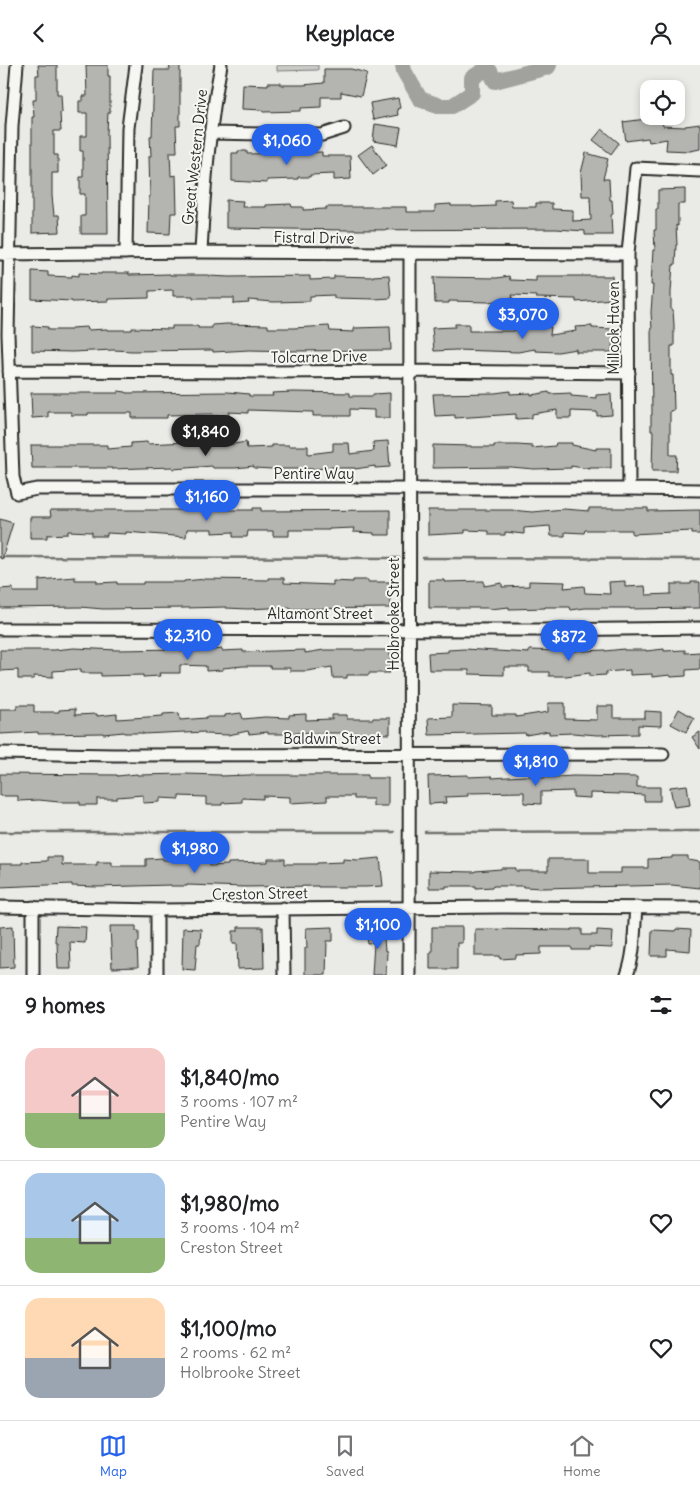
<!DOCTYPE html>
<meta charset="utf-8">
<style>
body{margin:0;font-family:Delius,sans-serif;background:#f2f2f2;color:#202124;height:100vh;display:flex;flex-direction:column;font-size:19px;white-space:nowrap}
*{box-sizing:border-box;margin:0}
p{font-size:16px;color:#757577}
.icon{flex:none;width:28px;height:28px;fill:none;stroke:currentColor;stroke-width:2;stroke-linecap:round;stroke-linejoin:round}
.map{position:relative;height:910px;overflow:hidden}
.side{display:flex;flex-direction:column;background:#fff;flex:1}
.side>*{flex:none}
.fabs{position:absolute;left:640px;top:15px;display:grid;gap:10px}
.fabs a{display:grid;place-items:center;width:45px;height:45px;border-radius:10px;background:#fff;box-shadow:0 2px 8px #0003;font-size:25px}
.price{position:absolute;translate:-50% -42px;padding:0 11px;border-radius:18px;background:#2563eb;color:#fff;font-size:16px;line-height:32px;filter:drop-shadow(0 1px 2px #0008)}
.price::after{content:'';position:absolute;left:50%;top:30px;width:15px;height:11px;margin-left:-8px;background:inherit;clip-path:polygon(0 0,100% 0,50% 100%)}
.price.current{background:#222;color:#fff}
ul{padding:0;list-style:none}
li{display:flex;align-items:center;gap:15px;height:125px;padding:0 25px}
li+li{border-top:1px solid #e0e0e0}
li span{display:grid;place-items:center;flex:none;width:140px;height:100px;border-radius:15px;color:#555}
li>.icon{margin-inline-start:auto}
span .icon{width:60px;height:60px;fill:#fffc;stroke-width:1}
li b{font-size:21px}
h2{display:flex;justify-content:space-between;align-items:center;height:60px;padding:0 25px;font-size:21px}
header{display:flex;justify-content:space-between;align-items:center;height:65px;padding:0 25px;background:#fff;font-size:22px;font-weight:700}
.tabs{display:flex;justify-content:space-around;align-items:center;height:70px;border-top:1px solid #e0e0e0;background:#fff;font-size:14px;color:#757577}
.tabs a{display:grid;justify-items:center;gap:2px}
.tabs .current{color:#2563eb}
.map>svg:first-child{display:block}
.green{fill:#cacac7;stroke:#7a7a79}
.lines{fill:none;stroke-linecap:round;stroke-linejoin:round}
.stream{stroke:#727270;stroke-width:2.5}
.river{stroke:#a1a19e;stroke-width:16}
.building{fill:#b4b4b1;stroke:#2b2b2b}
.minor-casing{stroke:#2b2b2b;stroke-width:15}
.minor{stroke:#f6f6f2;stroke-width:11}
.labels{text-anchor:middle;stroke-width:4;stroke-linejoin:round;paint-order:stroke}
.street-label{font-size:15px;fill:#2b2b2b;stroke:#f6f6f2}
</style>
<header><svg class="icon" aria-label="back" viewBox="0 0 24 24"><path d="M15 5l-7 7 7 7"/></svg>Keyplace<svg class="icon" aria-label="person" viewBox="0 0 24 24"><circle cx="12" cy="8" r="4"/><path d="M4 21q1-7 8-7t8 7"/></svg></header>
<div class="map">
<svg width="700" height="910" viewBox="0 0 700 910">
<rect width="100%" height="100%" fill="#eaeae6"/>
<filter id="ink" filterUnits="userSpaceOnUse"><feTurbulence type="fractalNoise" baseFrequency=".02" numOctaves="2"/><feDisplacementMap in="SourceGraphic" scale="10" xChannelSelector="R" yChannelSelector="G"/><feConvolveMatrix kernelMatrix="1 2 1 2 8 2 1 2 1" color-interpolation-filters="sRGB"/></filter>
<g filter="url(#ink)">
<!-- green -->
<path class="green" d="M277,0H318V5L277,6Z"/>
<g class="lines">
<!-- stream -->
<path class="stream" d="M0,492L399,493
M423,493L700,494
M0,767H394
M425,767L700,766"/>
<!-- river -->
<path class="river" d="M403,0L404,6L420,34L440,41H452L472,28V13L486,4L490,6L495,16L548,2L549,0"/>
</g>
<!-- building -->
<path class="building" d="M38,0H57V29H61L62,47H60L61,66H54V90H58V108H52V131L54,150H59L60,167L32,168V52H34L33,35H36V10H39Z
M86,0H108V11H110V48H108L107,68L108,169H81V151H85V129H80V112H83V86H80V71H87V48H79V36H83V31H87Z
M169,0H180V61H176L177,87H170L171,111L176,110L177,148H171L170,169L148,168L149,132H150L149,91H151L150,71H152L154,5H170Z
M324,4H351L367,8L361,31L341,27V32H321V42L301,43V46L263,47V45L242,44L243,19L268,20V18H281V20H303L324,18Z
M398,33L400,43L397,44L398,50L373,55L370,38Z
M661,52L663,61L685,62V61L700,59V84L690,86L666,85L667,74L649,77L648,73L626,76L623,57Z
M375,59L401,63L398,80L373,76Z
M602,64L619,78L611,89L593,75Z
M372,80L386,100L373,110L358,90Z
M238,86H247V89L322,87V91H350L351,114L334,115V109L310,110V112H298V114L267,115V118L232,116V88H238Z
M586,88L608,94L603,114H609L610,135H612L613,149L611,150L612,170H585V166L556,164L347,165L226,163V135L243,136L242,142H266V140L291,139L292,142H303V145L326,144V142H406V147H435V140L451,139V141H472V142L495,141V136L511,135L512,142H536V138H552V144L573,145V156L591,155L590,131H582L581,108Z
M685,124V139H678V161L676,160L677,180H676L675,200H673L671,227V245H673L674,260V281H671V310H673L674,345L670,346V390H677L676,406H652L653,366H651V350H652L651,265H652L651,247L653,220H651L653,185H655L654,165H656V144H658V125Z
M32,206L48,207V211L72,212V210L79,211V208L101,209V208H129V210L170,209V210H209V211L229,212L310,211V215L334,214V211L373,212V211L389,210L391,233L375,234L334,233V230L310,231V236L274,237L248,235L249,238L234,239V233H193V231H173V225L149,226V233L108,234V236L72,237V236L32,234Z
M509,211L510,215L536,216V211H612L613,234L576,237V234L536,233V231L512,230L513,233L489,237L449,236V238H435L434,212L497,213Z
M227,259L268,260V263H293L329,261L330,266L354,267V263L390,262L391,285L294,286L249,285L213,287V285L132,286L113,285L72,287L32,286V261L48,262V265H71V263L87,262L88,265L107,264V265H132V263L172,264V261H198V263H212V260Z
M455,259H469V266H514V265L535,262H551L550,270L576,266L575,262L592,261V263L613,264L612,287H576V284L558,287L535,286V284L518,287L456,285L434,286L432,263L455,262Z
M118,326L126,327V328L228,327L249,329V331H273L272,328L293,327L350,328V331H373V329L390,328V353H374V345L350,344V351H313V347L248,345V348L229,347V350L213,351V349L167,350V353H132V348H88V350H71V347H48V352L32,353L31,328H118Z
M510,326V329L531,328V330L549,327L550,329L571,328V331L596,333V330L611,329L612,350L597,351V347L571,346V353H557V345L532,349V353L516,354V349L455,353V350L435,351L433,329L495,328Z
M388,376L390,402L375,403V401L355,404V403H334V402L315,404H272L254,403V401L235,403H213L212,401L173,404L172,402L112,404V403H32L31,380H107V384L131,382V378L147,377L148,379L187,377V380L212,379V378H228V380L246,377L247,383L272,382V380H289V381H308V389L333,386V378H349L350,389L374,386L373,377Z
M556,378H572V380L596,385V383H611V403H590V404L571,401V403L534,404L511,402L433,403V380L471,381V382H494V380H517L532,381V383L555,381Z
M253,443H261V446L390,445V470H374V468L353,467L354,463L329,464V465H289V471H273V466H248L247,472H233V467L212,468V464H187L186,472L126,467V469L107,468V471H92V467L68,466V469L47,470V473H30V452H51L50,445H253Z
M589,443H648V446L700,445V469H692V466L632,469V465H585L584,468L565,467V471H551L550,461L524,463V469L505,467V470H489V466L465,465V468L428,470V445H511L532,447L564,444L589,446Z
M0,454L13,458L2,494L0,493Z
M75,512V515H97V518L117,517V519H143V517H184V516L206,514L268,515V513H284V518L333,520V516L353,517V515H368V517H391L390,543L290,544V542L248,544L226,543V542L185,543L103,544L80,542L0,543V524L13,523V527H39V515Z
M429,515H444V517L484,516V521L502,518V522L529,521V516L565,517L564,523L584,521L585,528L610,529L609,517L625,516V522L645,521L646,530L671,529V519H691V517H700V543L630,544V543H585L571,545L570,542H545V543L509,544V542L490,544V543H429Z
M74,583L118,585L180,584V586H205L222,584V586L243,585V587L305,585V588L324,585H390V608H369V610H347V613H333L332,602L307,606H290V603H270V601H243L223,603V605L206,606V601L180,600V608H159L160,611L143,612V610L101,611V608H81V604L53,606V612L34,611V614H18V605L0,606V585H54Z
M464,584L529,588V585L565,586V587L583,585V586L605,585V586L624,584V585H646V586L664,584V586L685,585V588L700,587V604L686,605V611L671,612L670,610L652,612V609L630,610V605L606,607V610L590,611V608L566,611H549V607H529V602H504V610L469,609V605H429L428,588L448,587V585Z
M548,638H565V654L597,655V641H613V653H645V646L661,647V661L638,660V669L597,670L573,668L549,669V666L526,670L525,668L429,670L428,653L452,652V640L492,641V650H516V652L548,647Z
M17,640H34V647H59V645L75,644V650L97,649V651L117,649V654L163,651V649L179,648L180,655L206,653V652H225V650L241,648L243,654L265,652L289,653V650L306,649V655L332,654V650H347V654H373V653H390V669L352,668H311V667L285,669H268V667L249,669L248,666L228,670L205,669V667L185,668V667L143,669V668H124V667L103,669V668L38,669V667L0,669V644H17Z
M679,644L694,653L686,667L671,659Z
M700,667V684L692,672Z
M0,709L117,710V711L137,709V710L185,709L221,710V711L248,710H368V713H388V741H373V734H354V731H327V736L290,738V732L263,731V734L242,733V737L222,738V740H206V732L179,731V734L160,733V737L143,738V730L117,732V734H97V740H80V737H59L39,735L18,736V731H0Z
M468,710V712L492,711V713L524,711H541V713L573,711L637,712V722H660V736H644V730L622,729L590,728V733L573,732V726L541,727V739L524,738V727L468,728V731L445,732L446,738L429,739L428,711Z
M687,720L690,740L674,742L670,722Z
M672,791H688V795L700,797V823L672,820L542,823L524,822V821H493V822L476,823V821H446V823H429V806L475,807V806L501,804V803H516V806H548V794H589V808H621V803H648V794L672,793Z
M47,792H62V800H97V797H112V801H146V794L163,793V795L210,793V801L228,800V798L268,797V794H285V799H317V798L343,797V794L358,795L380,793L383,821L366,822H318V821L245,822L187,820V821H171V820L97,822L72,821V819L0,822V799H22V797L47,796Z
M13,861L14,902L0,903V862Z
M56,861L86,862L85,878L70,877L71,904H58L57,877H55Z
M110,861H136V866H139V877H137L138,902L112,903Z
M238,862H263L264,903L238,904L237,878H233V866H238Z
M333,862V876H327L326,910H305V883H307L306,863Z
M383,862L385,886H387L386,910H372L374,878L368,879L366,863Z
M432,862H462V878H457V904H430V887H432Z
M183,863L201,864L200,879H197L195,905L182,904Z
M475,864L572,865V864H582V870H597V865L613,866L612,883L589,882V885H572V882H541V889L516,890V893L500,894V891H475Z
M676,864L691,865L690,886L667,884V891H651L652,865L675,866Z"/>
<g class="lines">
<defs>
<path id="minor" d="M17,0L12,61L8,269L13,412L17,428L37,424H629L700,425
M210,68L322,70L344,63
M201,187C204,125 209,62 221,0
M126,188L128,63L136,0
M0,189L201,187L628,189
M9,306L273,307L410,306L629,308
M629,424L628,189L636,103L700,106
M0,564L544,565L700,563
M0,688L114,690L663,689
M0,842L160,845L501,842L700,843
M283,843L284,910
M157,845V910
M33,910V842
M409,910L410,188
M627,910C635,889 634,865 636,842"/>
</defs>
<!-- minor casing -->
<use href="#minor" class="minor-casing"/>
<!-- minor -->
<use href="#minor" class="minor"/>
</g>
</g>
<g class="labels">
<!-- street labels -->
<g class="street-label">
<text transform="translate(195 92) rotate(-84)" y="5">Great Western Drive</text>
<text transform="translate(314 173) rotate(1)" y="5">Fistral Drive</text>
<text transform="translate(614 263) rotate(-90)" y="5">Millook Haven</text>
<text transform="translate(319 292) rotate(-1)" y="5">Tolcarne Drive</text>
<text x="314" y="414">Pentire Way</text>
<text x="320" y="554">Altamont Street</text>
<text transform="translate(394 549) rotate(-90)" y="5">Holbrooke Street</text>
<text x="332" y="679">Baldwin Street</text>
<text transform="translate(260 829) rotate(-1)" y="5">Creston Street</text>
</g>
</g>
</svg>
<div class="fabs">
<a><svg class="icon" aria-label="locate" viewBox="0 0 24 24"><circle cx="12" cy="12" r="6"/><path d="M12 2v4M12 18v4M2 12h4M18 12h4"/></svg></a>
</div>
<b class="price" style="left:287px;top:101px">$1,060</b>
<b class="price" style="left:523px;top:275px">$3,070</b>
<b class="price current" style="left:206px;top:392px">$1,840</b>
<b class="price" style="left:207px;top:457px">$1,160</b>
<b class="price" style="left:188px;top:596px">$2,310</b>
<b class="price" style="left:569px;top:597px">$872</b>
<b class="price" style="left:536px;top:722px">$1,810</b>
<b class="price" style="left:195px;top:809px">$1,980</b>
<b class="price" style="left:378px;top:885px">$1,100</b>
</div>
<section class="side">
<h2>9 homes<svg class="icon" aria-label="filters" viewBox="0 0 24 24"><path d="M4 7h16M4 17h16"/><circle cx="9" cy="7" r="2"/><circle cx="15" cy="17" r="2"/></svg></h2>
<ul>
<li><span style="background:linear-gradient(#f6c9c9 65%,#8fb573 0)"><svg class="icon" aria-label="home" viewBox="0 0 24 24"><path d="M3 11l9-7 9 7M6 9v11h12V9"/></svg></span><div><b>$1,840/mo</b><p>3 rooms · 107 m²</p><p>Pentire Way</p></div><svg class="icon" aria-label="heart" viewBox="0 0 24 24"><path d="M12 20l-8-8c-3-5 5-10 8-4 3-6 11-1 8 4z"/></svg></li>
<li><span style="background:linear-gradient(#a9c7e8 65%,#8fb573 0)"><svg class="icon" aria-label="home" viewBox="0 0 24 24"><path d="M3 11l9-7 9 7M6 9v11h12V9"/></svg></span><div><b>$1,980/mo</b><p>3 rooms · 104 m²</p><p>Creston Street</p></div><svg class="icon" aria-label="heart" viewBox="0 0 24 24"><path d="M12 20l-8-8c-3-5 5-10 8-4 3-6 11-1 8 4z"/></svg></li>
<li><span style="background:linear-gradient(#ffd9b3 60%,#9aa5b1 0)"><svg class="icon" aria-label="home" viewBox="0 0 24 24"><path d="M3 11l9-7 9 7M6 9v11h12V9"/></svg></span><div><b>$1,100/mo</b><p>2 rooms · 62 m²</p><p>Holbrooke Street</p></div><svg class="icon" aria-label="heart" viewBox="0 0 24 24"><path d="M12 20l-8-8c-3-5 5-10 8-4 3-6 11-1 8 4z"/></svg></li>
</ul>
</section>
<nav class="tabs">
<a class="current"><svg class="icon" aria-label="map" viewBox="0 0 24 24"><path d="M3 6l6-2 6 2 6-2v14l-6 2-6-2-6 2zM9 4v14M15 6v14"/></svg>Map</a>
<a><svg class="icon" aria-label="saved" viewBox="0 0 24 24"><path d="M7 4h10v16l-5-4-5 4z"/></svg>Saved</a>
<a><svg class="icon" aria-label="home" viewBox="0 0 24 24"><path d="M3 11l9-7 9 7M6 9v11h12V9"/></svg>Home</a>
</nav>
